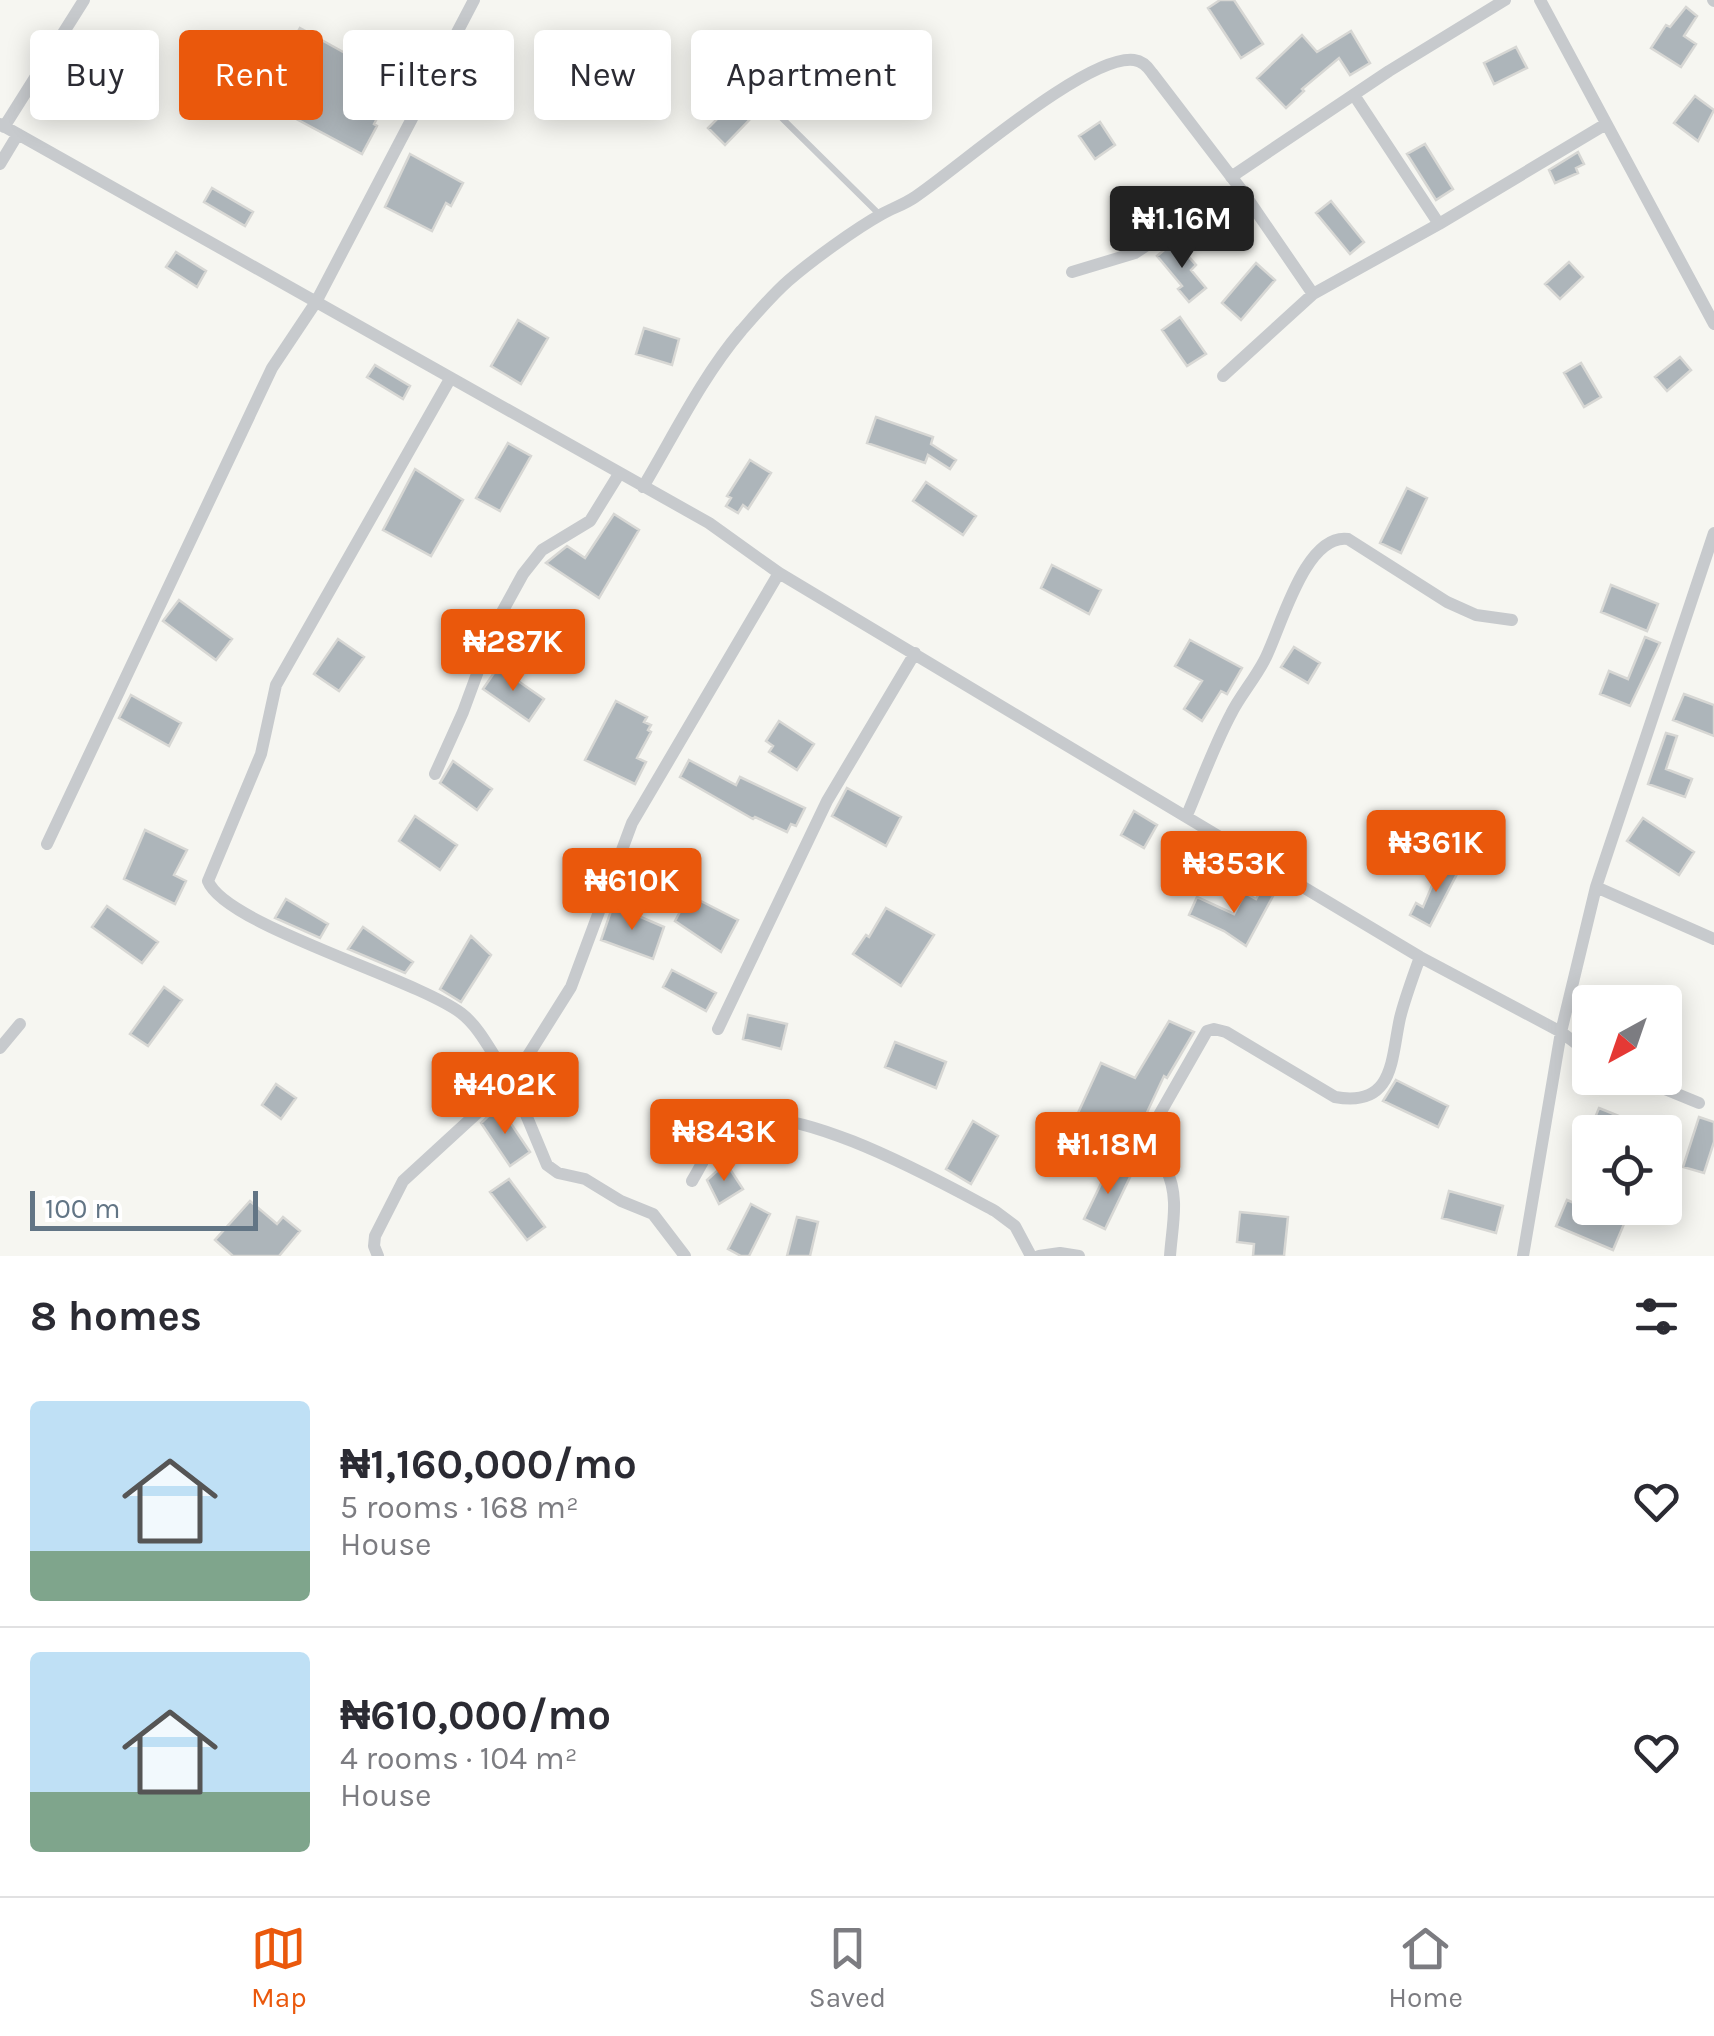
<!DOCTYPE html>
<meta charset="utf-8">
<style>
body{margin:0;font-family:Karla,sans-serif;background:#f2f2f3;color:#2b2b33;height:100vh;display:flex;flex-direction:column;font-size:38px;white-space:nowrap}
*{box-sizing:border-box;margin:0}
p{font-size:32px;color:#7c7c81}
.icon{flex:none;width:55px;height:55px;fill:none;stroke:currentColor;stroke-width:2;stroke-linecap:round;stroke-linejoin:round}
.map{position:relative;height:1256px;overflow:hidden}
.side{display:flex;flex-direction:column;background:#fff;flex:1}
.side>*{flex:none}
.hud{position:absolute;left:30px;top:30px;width:1000px;height:90px;display:flex;gap:20px}
.needle{width:65px;rotate:220deg}
.tools{position:absolute;left:1572px;top:985px;display:grid;gap:20px}
.tools a{display:grid;place-items:center;width:110px;height:110px;border-radius:10px;background:#fff;box-shadow:0 5px 25px #0003;font-size:50px}
.scale{position:absolute;left:30px;bottom:25px;width:228px;box-sizing:border-box;padding-left:10px;border:5px solid #627585;border-top:0;font-size:28px;line-height:35px;white-space:nowrap;color:#627585;-webkit-text-stroke:8px #fff;paint-order:stroke}
.price{position:absolute;translate:-50% -85px;padding:0 22px;border-radius:10px;background:#ea580c;color:#fff;font-size:32px;line-height:65px;filter:drop-shadow(0 2px 5px #0008)}
.price::after{content:'';position:absolute;left:50%;top:60px;width:30px;height:22px;margin-left:-15px;background:inherit;clip-path:polygon(0 0,100% 0,50% 100%)}
.price.selected{background:#222;color:#fff}
ul{padding:0;list-style:none}
li{display:flex;align-items:center;gap:30px;height:250px;padding:0 30px}
li+li{border-top:2px solid #e1e1e2}
li span{display:grid;place-items:center;flex:none;width:280px;height:200px;border-radius:10px;color:#555}
li>.icon{margin-inline-start:auto}
span .icon{width:120px;height:120px;fill:#fffc;stroke-width:1}
li b{font-size:42px}
h2{display:flex;justify-content:space-between;align-items:center;height:120px;padding:0 30px;font-size:42px}
.tag{padding:0 35px;border-radius:10px;background:#fff;box-shadow:0 5px 25px #0003;font-size:35px;line-height:90px}
.tag.selected{background:#ea580c;color:#fff}
.tab-bar{display:flex;justify-content:space-around;align-items:center;height:140px;border-top:2px solid #e1e1e2;background:#fff;font-size:28px;color:#7c7c81}
.tab-bar a{display:grid;justify-items:center;gap:5px}
.tab-bar .selected{color:#ea580c}
.map>svg:first-child{display:block}
.building{fill:#adb5ba;stroke:#d7d7d4;stroke-width:2.5}
.lines{fill:none;stroke-linecap:round;stroke-linejoin:round}
.service{stroke:#c7cacd;stroke-width:6}
.minor{stroke:#c7cacd;stroke-width:12}
</style>
<div class="map">
<svg width="1714" height="1256" viewBox="0 0 1714 1256">
<rect width="100%" height="100%" fill="#f6f6f1"/>
<!-- building -->
<path class="building" d="M1220,0H1234L1263,44L1241,58L1208,8Z
M1686,7L1697,16L1684,36L1696,44L1681,67L1651,48L1666,25L1670,27Z
M300,28L397,82L374,124L377,126L362,154L259,99Z
M1351,31L1370,63L1350,75L1339,58L1302,89L1304,91L1286,108L1257,78L1302,35L1317,52Z
M1516,47L1527,68L1494,84L1484,63Z
M740,96L756,113L725,145L708,128Z
M1695,96L1714,110L1698,141L1674,123Z
M1100,122L1115,145L1095,159L1079,136Z
M1425,144L1453,189L1436,200L1407,154Z
M1578,152L1584,164L1576,168L1578,173L1555,183L1549,170Z
M410,154L463,183L451,206L446,203L432,231L385,207Z
M212,188L253,212L245,226L204,202Z
M1331,201L1364,242L1350,254L1316,213Z
M1175,241L1196,265L1191,270L1206,288L1189,302L1178,289L1182,286L1157,256Z
M176,252L206,271L197,287L166,267Z
M1569,262L1583,277L1560,299L1545,284Z
M1256,263L1275,280L1241,320L1222,303Z
M1180,317L1206,354L1187,366L1162,330Z
M518,320L548,338L521,384L491,366Z
M644,328L679,339L672,365L636,354Z
M1680,357L1691,370L1667,391L1655,377Z
M1581,363L1601,397L1584,407L1564,373Z
M375,365L410,386L403,399L367,377Z
M876,417L933,437L931,444L956,460L950,469L928,455L925,463L867,443Z
M508,443L531,456L500,511L476,498Z
M750,460L771,473L748,509L743,505L738,513L726,506L731,498L727,496Z
M415,469L463,500L431,556L383,530Z
M926,482L976,516L963,535L913,501Z
M1407,488L1427,498L1401,553L1380,543Z
M614,514L639,530L599,598L546,563L567,546L585,558Z
M1052,565L1101,590L1089,614L1041,588Z
M1611,585L1658,604L1647,631L1601,612Z
M179,600L232,639L216,660L163,621Z
M1645,637L1660,643L1630,706L1600,694L1609,671L1628,679Z
M338,639L364,657L339,691L314,674Z
M1190,640L1242,668L1227,694L1221,691L1202,721L1184,709L1202,681L1175,666Z
M1294,647L1320,663L1308,683L1281,667Z
M498,667L544,699L529,721L483,689Z
M1684,694L1714,705V736L1673,720Z
M131,695L181,723L169,746L119,718Z
M616,701L647,717L644,722L651,725L648,730L651,732L637,758L646,762L635,784L585,760Z
M779,721L814,744L797,770L769,752L773,746L766,741Z
M1666,733L1677,736L1666,769L1692,779L1685,797L1648,784Z
M689,760L736,785L740,777L805,808L796,826L791,824L787,832L755,817L753,819L680,777Z
M453,761L492,789L477,810L440,783Z
M847,788L901,817L886,846L832,816Z
M1134,811L1157,825L1144,848L1121,835Z
M415,816L457,845L440,870L399,841Z
M1643,818L1694,852L1679,875L1627,841Z
M145,830L187,850L174,875L186,881L175,904L124,879Z
M1442,862L1459,870L1430,926L1410,915L1416,903L1423,907Z
M1261,890L1273,896L1246,946L1224,931L1189,915L1197,897L1234,914L1245,893L1256,899Z
M689,895L738,920L721,952L675,921Z
M286,899L328,924L320,938L275,918Z
M613,905L664,927L653,959L601,940Z
M107,906L158,942L142,963L92,927Z
M886,908L934,935L901,986L853,954L866,935L869,937Z
M363,927L413,962L405,973L348,949Z
M471,936L491,955L461,1002L440,989Z
M672,970L716,993L706,1011L663,987Z
M164,987L182,1000L148,1046L130,1034Z
M748,1015L787,1024L781,1049L743,1039Z
M1169,1021L1194,1032L1167,1078L1164,1076L1136,1136L1078,1113L1101,1063L1135,1078Z
M895,1042L946,1062L936,1088L885,1067Z
M1396,1080L1448,1106L1438,1127L1383,1101Z
M276,1084L296,1098L281,1119L262,1105Z
M499,1106L530,1152L510,1166L481,1123Z
M1599,1108L1658,1132H1589Z
M1699,1117L1714,1122V1142L1704,1173L1683,1167Z
M973,1121L998,1136L971,1184L946,1169Z
M726,1163L743,1189L719,1204L707,1180Z
M1110,1165L1131,1175L1105,1229L1084,1219Z
M509,1179L545,1227L527,1240L490,1192Z
M1449,1191L1503,1206L1496,1233L1442,1218Z
M1567,1200L1624,1224L1613,1250L1556,1226Z
M250,1201L277,1224L283,1217L300,1231L279,1256H233L215,1240Z
M751,1204L770,1214L749,1256H741L728,1249Z
M1240,1212L1288,1217L1284,1256H1253L1254,1244L1237,1242Z
M797,1217L818,1222L810,1256H787Z"/>
<g class="lines">
<!-- service -->
<path class="service" d="M715,52L879,214"/>
<!-- minor -->
<path class="minor" d="M1540,0L1714,324
M1713,0L1714,1
M1354,95L1439,224
M0,124L709,523L779,573L1420,957L1561,1032L1590,1054
M4,127L84,0
M0,164L18,134
M1231,177L1389,71L1505,0
M1072,272L1135,253L1191,216L1243,192
M1223,376L1313,294L1439,224L1606,124
M643,487C674,435 702,377 741,331C756,314 771,296 788,281C811,261 855,229 882,214C893,208 905,204 915,197C957,169 1087,54 1134,60C1143,61 1148,67 1152,73L1243,192L1313,294
M435,774L463,712L495,625L523,574L542,550L590,521L619,474
M1187,815C1201,782 1214,746 1231,714C1240,696 1254,680 1264,661C1280,632 1304,533 1348,539L1447,602L1476,615L1512,620
M47,844L272,368L316,302L474,0
M1596,887L1714,939
M718,1029L827,801L915,653
M0,1048L20,1024
M1638,1078L1699,1103
M692,1181C703,1163 714,1136 732,1125C784,1093 946,1185 995,1211L1015,1226L1031,1256
M378,1256L374,1246L375,1236L403,1181L512,1081C494,1060 483,1030 461,1013C412,977 225,925 208,881L261,754L276,685L450,379
M685,1256L653,1214L621,1201L585,1179L558,1173L547,1165L512,1081L571,987L632,823L779,573
M1039,1256L1060,1253L1079,1256
M1170,1256C1172,1226 1180,1197 1166,1169L1142,1160L1138,1152L1207,1031L1214,1029L1226,1032L1335,1097C1395,1108 1391,1058 1400,1018C1405,998 1413,977 1420,957
M1523,1256L1561,1032L1596,887L1714,533"/>
</g>
</svg>
<div class="tools">
<a><svg class="needle" viewBox="-14 -14 28 28"><path d="M0-13l5 13h-10z" fill="#e53935"/><path d="M0 13l5-13h-10z" fill="#7c7c81"/></svg></a>
<a><svg class="icon" aria-label="locate" viewBox="0 0 24 24"><circle cx="12" cy="12" r="6"/><path d="M12 2v4M12 18v4M2 12h4M18 12h4"/></svg></a>
</div>
<div class="scale">100 m</div>
<b class="price selected" style="left:1182px;top:271px">₦1.16M</b>
<b class="price" style="left:513px;top:694px">₦287K</b>
<b class="price" style="left:1436px;top:895px">₦361K</b>
<b class="price" style="left:1234px;top:916px">₦353K</b>
<b class="price" style="left:632px;top:933px">₦610K</b>
<b class="price" style="left:505px;top:1137px">₦402K</b>
<b class="price" style="left:724px;top:1184px">₦843K</b>
<b class="price" style="left:1108px;top:1197px">₦1.18M</b>
<div class="hud">
<a class="tag">Buy</a>
<a class="tag selected">Rent</a>
<a class="tag">Filters</a>
<a class="tag">New</a>
<a class="tag">Apartment</a>
</div>
</div>
<section class="side">
<h2>8 homes<svg class="icon" aria-label="filters" viewBox="0 0 24 24"><path d="M4 7h16M4 17h16"/><circle cx="9" cy="7" r="2"/><circle cx="15" cy="17" r="2"/></svg></h2>
<ul>
<li><span style="background:linear-gradient(#bfe0f5 75%,#7fa58c 0)"><svg class="icon" aria-label="home" viewBox="0 0 24 24"><path d="M3 11l9-7 9 7M6 9v11h12V9"/></svg></span><div><b>₦1,160,000/mo</b><p>5 rooms · 168 m²</p><p>House</p></div><svg class="icon" aria-label="heart" viewBox="0 0 24 24"><path d="M12 20l-8-8c-3-5 5-10 8-4 3-6 11-1 8 4z"/></svg></li>
<li><span style="background:linear-gradient(#bfe0f5 70%,#7fa58c 0)"><svg class="icon" aria-label="home" viewBox="0 0 24 24"><path d="M3 11l9-7 9 7M6 9v11h12V9"/></svg></span><div><b>₦610,000/mo</b><p>4 rooms · 104 m²</p><p>House</p></div><svg class="icon" aria-label="heart" viewBox="0 0 24 24"><path d="M12 20l-8-8c-3-5 5-10 8-4 3-6 11-1 8 4z"/></svg></li>
</ul>
</section>
<nav class="tab-bar">
<a class="selected"><svg class="icon" aria-label="map" viewBox="0 0 24 24"><path d="M3 6l6-2 6 2 6-2v14l-6 2-6-2-6 2zM9 4v14M15 6v14"/></svg>Map</a>
<a><svg class="icon" aria-label="saved" viewBox="0 0 24 24"><path d="M7 4h10v16l-5-4-5 4z"/></svg>Saved</a>
<a><svg class="icon" aria-label="home" viewBox="0 0 24 24"><path d="M3 11l9-7 9 7M6 9v11h12V9"/></svg>Home</a>
</nav>
